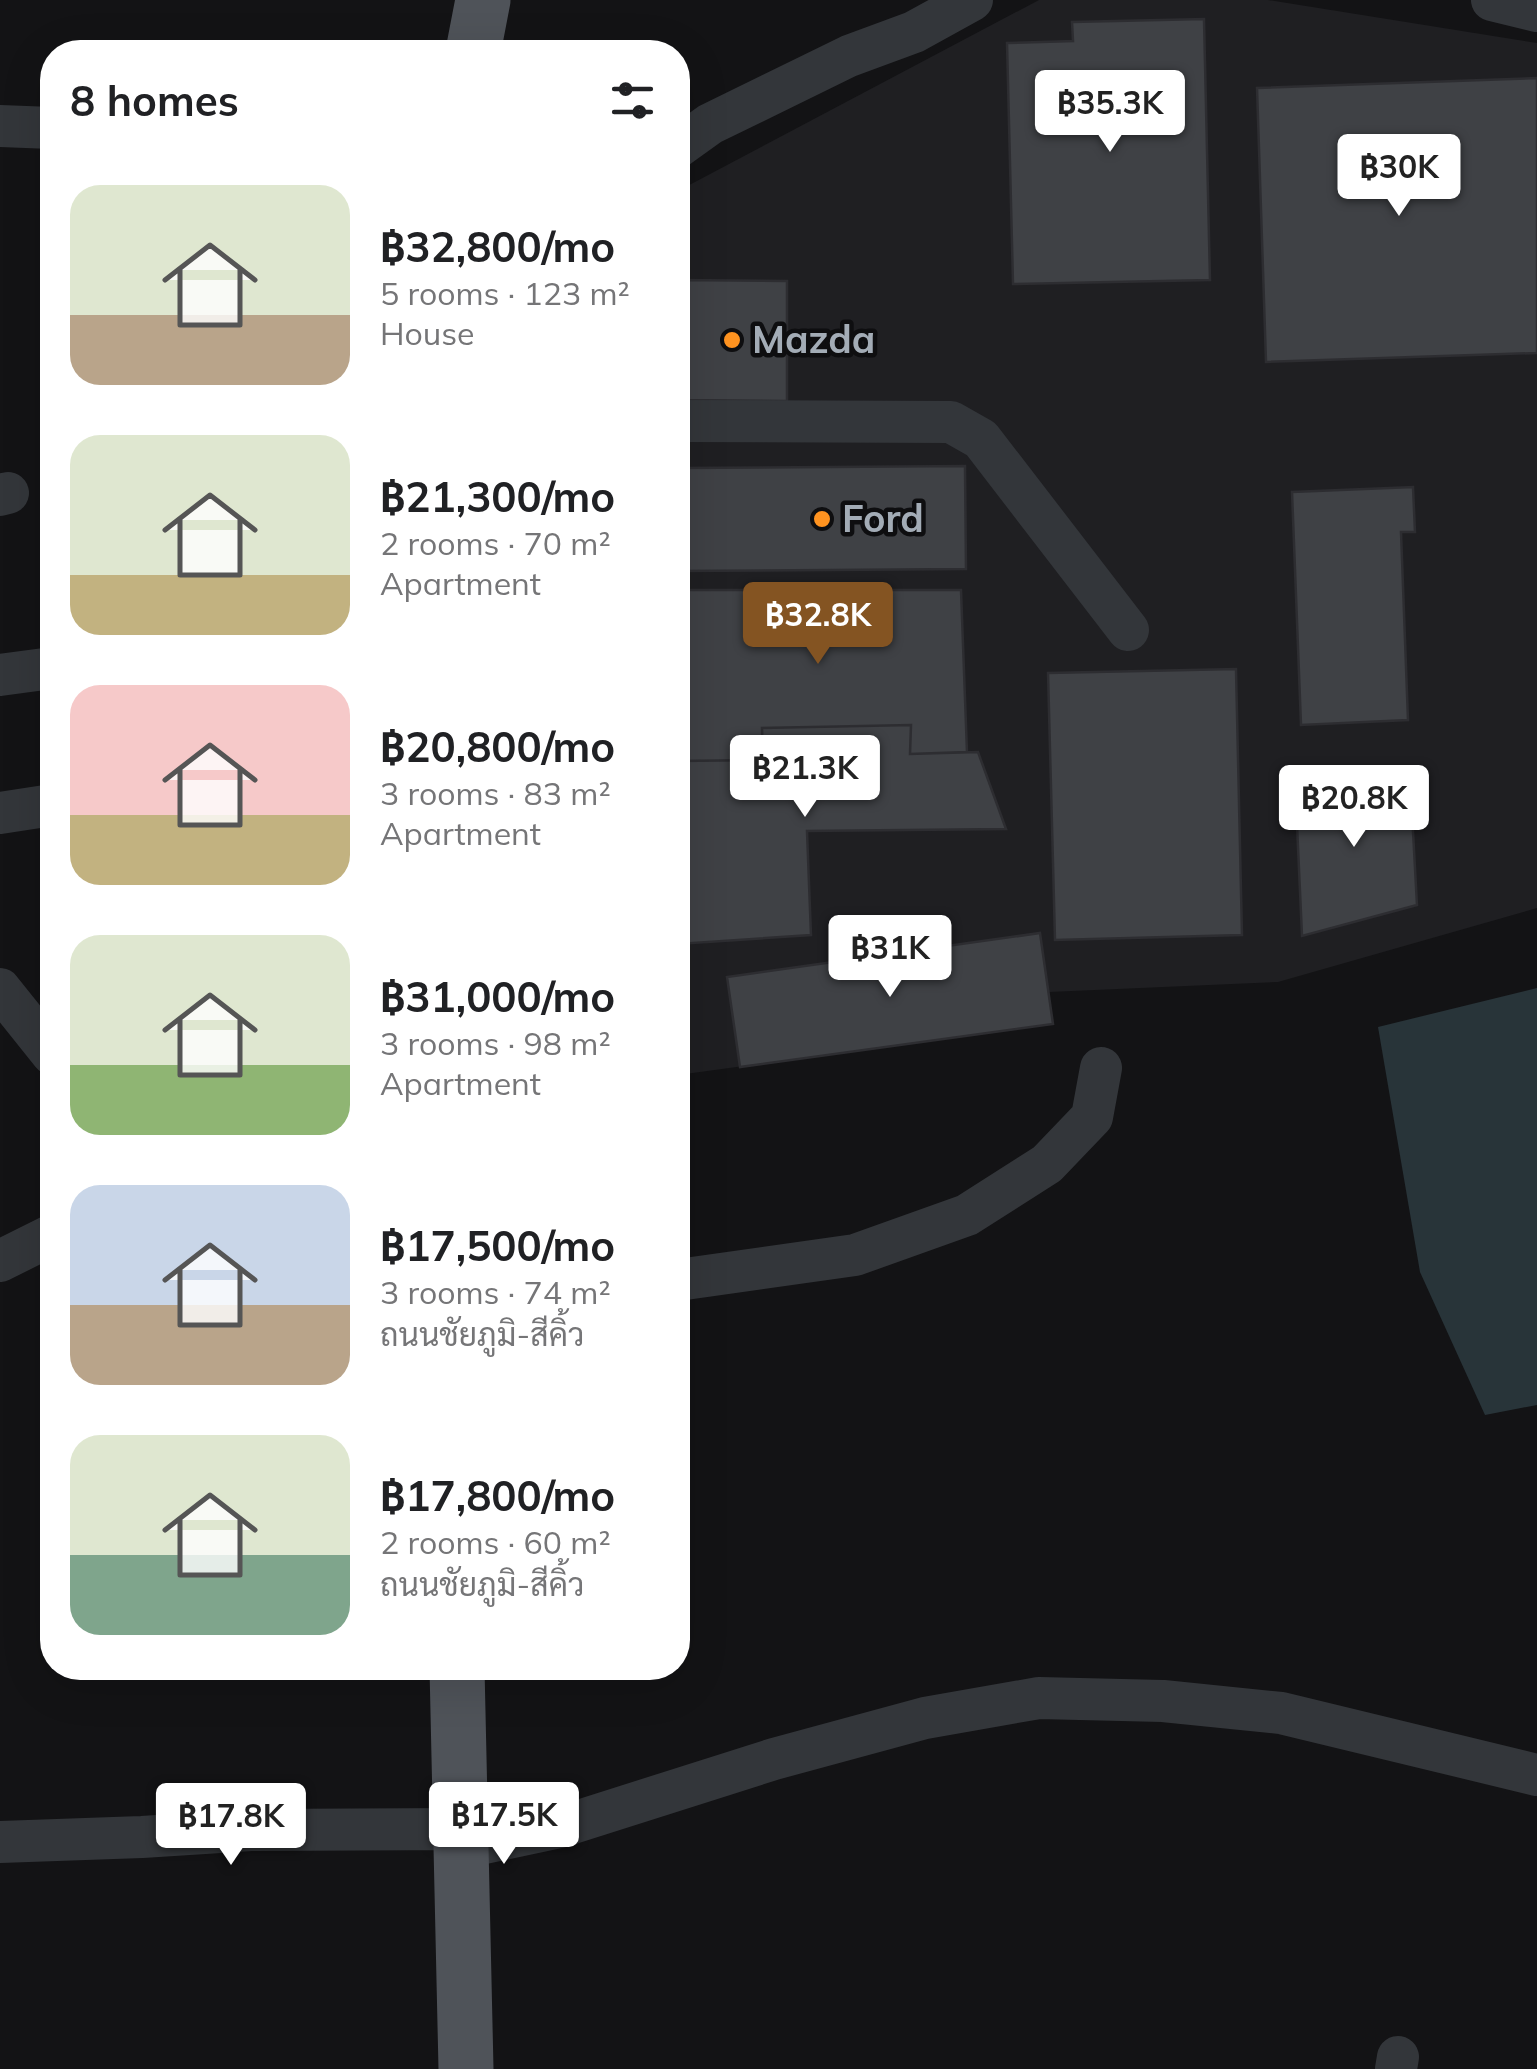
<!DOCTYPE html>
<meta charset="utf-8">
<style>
body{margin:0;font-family:Mulish,Sarabun,sans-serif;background:#f6f6f6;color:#202124;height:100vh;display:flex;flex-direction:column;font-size:38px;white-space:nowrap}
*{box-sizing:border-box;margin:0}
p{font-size:32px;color:#757577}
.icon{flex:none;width:55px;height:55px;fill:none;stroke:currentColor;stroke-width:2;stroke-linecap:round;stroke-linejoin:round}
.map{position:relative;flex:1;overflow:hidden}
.drawer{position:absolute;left:40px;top:40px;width:650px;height:1640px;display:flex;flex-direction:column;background:#fff;border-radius:40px;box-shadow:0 10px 40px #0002}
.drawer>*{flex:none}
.price{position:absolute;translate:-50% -85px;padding:0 22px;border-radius:10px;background:#fff;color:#222;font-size:32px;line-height:65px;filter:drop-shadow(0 2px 5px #0008)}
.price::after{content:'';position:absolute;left:50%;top:60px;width:30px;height:22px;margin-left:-15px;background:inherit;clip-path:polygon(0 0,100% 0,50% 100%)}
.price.selected{background:#845422;color:#fff}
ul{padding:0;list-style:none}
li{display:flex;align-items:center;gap:30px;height:250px;padding:0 30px}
li span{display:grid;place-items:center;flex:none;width:280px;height:200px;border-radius:30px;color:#555}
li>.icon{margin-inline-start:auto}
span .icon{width:120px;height:120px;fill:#fffc;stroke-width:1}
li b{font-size:42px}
h2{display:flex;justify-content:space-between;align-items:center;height:120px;padding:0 30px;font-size:42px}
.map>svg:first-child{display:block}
.built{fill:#1f1f22}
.water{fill:#283439}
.building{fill:#3f4145;stroke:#2d2d31;stroke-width:2.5}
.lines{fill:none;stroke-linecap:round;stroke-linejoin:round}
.minor{stroke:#33363a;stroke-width:42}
.major{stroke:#4f5359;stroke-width:55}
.poi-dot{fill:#ff9320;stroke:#0e0e10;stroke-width:4}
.labels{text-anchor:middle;stroke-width:9;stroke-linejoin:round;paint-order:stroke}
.poi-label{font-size:38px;font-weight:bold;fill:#a3acb6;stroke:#0e0e10;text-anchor:start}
</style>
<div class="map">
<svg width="1537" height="2069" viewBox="0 0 1537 2069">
<rect width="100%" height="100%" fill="#131315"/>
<!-- built -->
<path class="built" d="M1039,0H1268L1537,43V908L1278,982L1049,992L1053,1024L678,1075V191Z"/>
<!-- water -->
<path class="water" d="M1537,988V1405L1485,1415L1420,1272L1378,1027Z"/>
<!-- building -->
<path class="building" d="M1204,19L1210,280L1013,284L1007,43L1073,41L1072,22Z
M1537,78V353L1266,362L1257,88Z
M678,280L787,281V401L678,400Z
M965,466L966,569L678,571V468Z
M1413,487L1415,532H1401L1408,720L1301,725L1292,492Z
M678,590H961L967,752L910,754L911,725L762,728L763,760L678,761Z
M1236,669L1242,935L1055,940L1048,673Z
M911,725L910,754L978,752L1006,829L807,831L811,935L678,944V761L763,760L762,728Z
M1410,776L1417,905L1302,936L1295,781Z
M1040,933L1053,1024L740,1067L727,977Z"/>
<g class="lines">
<!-- minor -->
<path class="minor" d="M1492,0L1537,11
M0,126L52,128
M678,147L710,124L849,56L914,32L972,0
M678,421L951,422L981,439L1128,630
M0,495L8,493
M0,675L52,668
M0,813L52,805
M0,989L52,1054
M0,1261L52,1235
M678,1280L855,1255L967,1215L1047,1164L1092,1117L1101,1068
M0,1842L142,1837L251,1830L460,1829
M461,1848L560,1827L774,1759L925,1718L1039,1698L1163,1701L1281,1713L1537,1775
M1396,2069L1398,2057"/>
<!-- major -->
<path class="major" d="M473,52L483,0
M457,1668L466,2069"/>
</g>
<!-- markers -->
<g class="poi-dot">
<circle cx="732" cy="340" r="10"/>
<circle cx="822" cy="519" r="10"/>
</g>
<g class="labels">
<!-- poi labels -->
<g class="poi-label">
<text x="752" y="353">Mazda</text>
<text x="842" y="532">Ford</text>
</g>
</g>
</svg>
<b class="price" style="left:1110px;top:155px">฿35.3K</b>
<b class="price" style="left:1399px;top:219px">฿30K</b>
<b class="price selected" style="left:818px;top:667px">฿32.8K</b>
<b class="price" style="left:805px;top:820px">฿21.3K</b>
<b class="price" style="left:1354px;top:850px">฿20.8K</b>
<b class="price" style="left:890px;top:1000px">฿31K</b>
<b class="price" style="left:504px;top:1867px">฿17.5K</b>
<b class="price" style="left:231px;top:1868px">฿17.8K</b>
<section class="drawer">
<h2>8 homes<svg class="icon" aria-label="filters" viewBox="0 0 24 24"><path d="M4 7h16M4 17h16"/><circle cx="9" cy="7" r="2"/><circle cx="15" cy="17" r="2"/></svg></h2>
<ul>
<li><span style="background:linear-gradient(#dfe7d0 65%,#b9a48a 0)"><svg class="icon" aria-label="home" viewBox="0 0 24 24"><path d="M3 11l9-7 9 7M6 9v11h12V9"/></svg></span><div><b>฿32,800/mo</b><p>5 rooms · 123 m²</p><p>House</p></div></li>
<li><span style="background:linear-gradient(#dfe7d0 70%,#c2b280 0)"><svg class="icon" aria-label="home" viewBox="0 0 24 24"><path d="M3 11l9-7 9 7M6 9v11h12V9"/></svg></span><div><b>฿21,300/mo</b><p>2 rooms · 70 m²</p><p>Apartment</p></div></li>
<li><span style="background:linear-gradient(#f6c9c9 65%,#c2b280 0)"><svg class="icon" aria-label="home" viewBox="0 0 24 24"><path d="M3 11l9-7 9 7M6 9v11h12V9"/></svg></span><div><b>฿20,800/mo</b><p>3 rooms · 83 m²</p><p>Apartment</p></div></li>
<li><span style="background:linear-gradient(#dfe7d0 65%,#8fb573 0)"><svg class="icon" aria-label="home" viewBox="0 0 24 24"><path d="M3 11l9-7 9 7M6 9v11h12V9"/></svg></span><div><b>฿31,000/mo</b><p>3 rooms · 98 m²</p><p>Apartment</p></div></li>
<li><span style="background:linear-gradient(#c9d6e8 60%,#b9a48a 0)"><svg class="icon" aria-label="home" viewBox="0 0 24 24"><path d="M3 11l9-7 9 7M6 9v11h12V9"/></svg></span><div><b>฿17,500/mo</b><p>3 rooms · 74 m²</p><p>ถนนชัยภูมิ-สีคิ้ว</p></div></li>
<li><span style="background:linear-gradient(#dfe7d0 60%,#7fa58c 0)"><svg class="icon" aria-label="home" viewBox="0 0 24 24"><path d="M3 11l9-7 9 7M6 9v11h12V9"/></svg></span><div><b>฿17,800/mo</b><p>2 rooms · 60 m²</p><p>ถนนชัยภูมิ-สีคิ้ว</p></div></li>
</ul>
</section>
</div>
